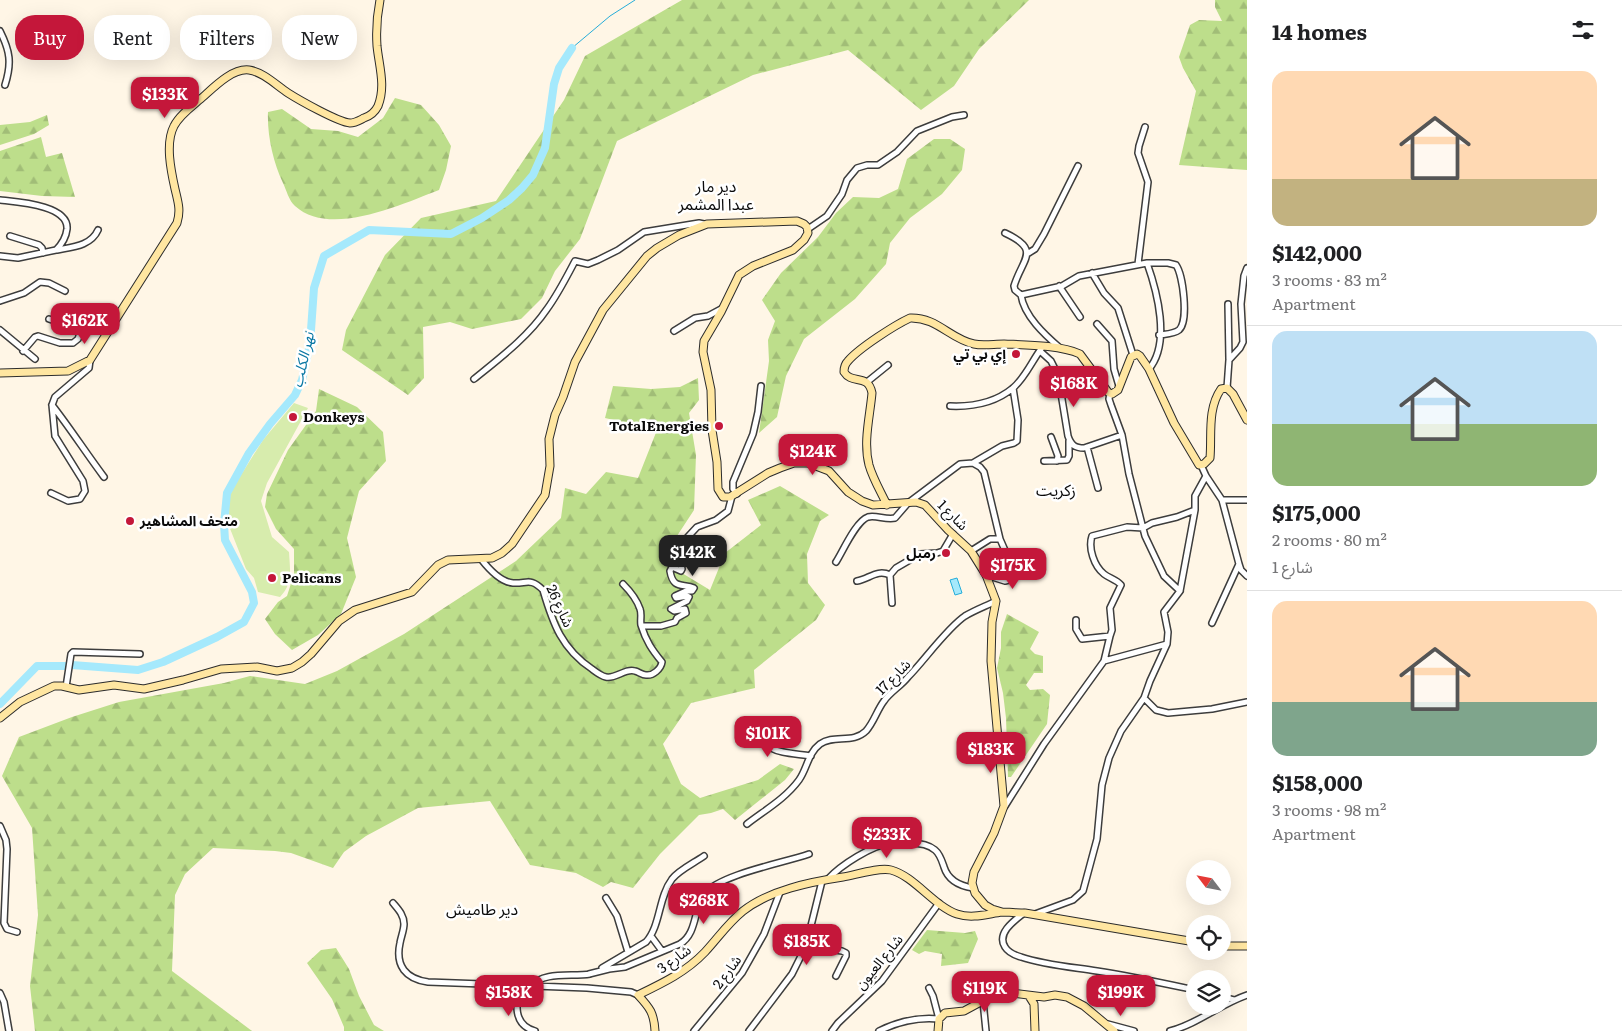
<!DOCTYPE html>
<meta charset="utf-8">
<style>
body{margin:0;font-family:Literata,"Noto Sans Arabic",serif;background:#f6f6f6;color:#202124;height:100vh;display:flex;flex-direction:column;font-size:19px;white-space:nowrap}
*{box-sizing:border-box;margin:0}
p{font-size:16px;color:#757577}
.icon{flex:none;width:28px;height:28px;fill:none;stroke:currentColor;stroke-width:2;stroke-linecap:round;stroke-linejoin:round}
.map{position:relative;flex:1;overflow:hidden}
.details{display:flex;flex-direction:column;background:#fff;width:375px}
.details>*{flex:none}
.hud{position:absolute;left:15px;top:15px;width:475px;height:45px;display:flex;gap:10px}
.needle{width:32px;rotate:302deg}
.controls{position:absolute;left:1186px;top:860px;display:grid;gap:10px}
.controls a{display:grid;place-items:center;width:45px;height:45px;border-radius:50%;background:#fff;box-shadow:0 5px 20px #0002;font-size:25px}
.price{position:absolute;translate:-50% -42px;padding:0 11px;border-radius:10px;background:#c4173a;color:#fff;font-size:16px;line-height:32px;filter:drop-shadow(0 1px 2px #0008)}
.price::after{content:'';position:absolute;left:50%;top:30px;width:15px;height:11px;margin-left:-8px;background:inherit;clip-path:polygon(0 0,100% 0,50% 100%)}
.price.selected{background:#222;color:#fff}
ul{padding:0;list-style:none}
li{display:grid;align-content:center;gap:10px;height:265px;padding:0 25px}
li+li{border-top:1px solid #e0e0e0}
li span{display:grid;place-items:center;height:155px;border-radius:15px;color:#555}
li>.icon{margin-inline-start:auto}
span .icon{width:90px;height:90px;fill:#fffc;stroke-width:1}
li b{font-size:21px}
h2{display:flex;justify-content:space-between;align-items:center;height:60px;padding:0 25px;font-size:21px}
.pill{padding:0 18px;border-radius:20px;background:#fff;box-shadow:0 5px 20px #0002;font-size:18px;line-height:45px}
.pill.selected{background:#c4173a;color:#fff}
main{display:flex;flex:1;min-height:0}
.map>svg:first-child{display:block}
.forest{fill:url(#forest-firs)}
.park{fill:#d7ecad}
.water{fill:#a5e9fc;stroke:#26add9}
.lines{fill:none;stroke-linecap:round;stroke-linejoin:round}
.stream{stroke:#26add9;stroke-width:1}
.river{stroke:#a5e9fc;stroke-width:8}
.street-casing{stroke:#3d3d3d;stroke-width:8}
.secondary-casing{stroke:#2c2c2c;stroke-width:9}
.street{stroke:#fff;stroke-width:5}
.secondary{stroke:#ffe6a1;stroke-width:7}
.poi-dot{fill:#c4173a;stroke:#fff;stroke-width:2}
.labels{text-anchor:middle;stroke-width:5;stroke-linejoin:round;paint-order:stroke}
.poi-label{font-size:14px;font-weight:bold;fill:#0a0a0a;stroke:#fff;text-anchor:end}
.street-label{font-size:14px;fill:#0a0a0a;stroke:#fff}
.water-label{font-size:15px;font-style:italic;fill:#0a78a4;stroke:#fff}
.quarter-label{font-size:16px;fill:#0a0a0a;stroke:#fff}
</style>
<main>
<div class="map">
<svg width="1247" height="1031" viewBox="0 0 1247 1031">
<defs>
<pattern id="forest-firs" width="22" height="20" patternUnits="userSpaceOnUse" patternTransform="scale(1.25)"><rect width="22" height="20" fill="#bdde8b"/><path d="M5 1l3.5 6h-7zM16 11l3.5 6h-7z" fill="#a1bd77"/></pattern>
</defs>
<rect width="100%" height="100%" fill="#fff6e6"/>
<!-- forest -->
<path class="forest" d="M682,0H1029L979,49L954,86L921,110L848,50L753,75L617,141L580,239L555,271L542,298L521,319L472,329L450,322L423,327L424,378L408,395L342,350L346,330L385,255L421,218L496,201L564,100L585,56Z
M1215,0H1247V170L1179,165L1196,91L1183,68L1179,57L1190,25L1199,20L1222,21L1215,7Z
M395,98L421,105L439,125L451,146L446,170L439,190C402,204 330,238 295,206C289,201 286,189 283,183C273,162 267,135 268,112L282,109L311,129L338,131L358,137L383,118Z
M47,115L49,125L34,134L0,145V125L30,122Z
M41,137L46,157L62,153L75,197L42,196L0,191V151Z
M934,139H950L965,149L962,170L942,194L910,218L890,243L886,264L855,299L804,339L786,376L777,417L759,433L769,361L768,340L775,321L762,300L781,273L818,237L836,213L853,197L879,198L898,189L907,159Z
M698,378L699,400L689,413L696,455L694,510L677,536L667,564L710,590L725,553L761,525L748,500L780,486L829,515L820,521L807,554L808,583L825,605L816,620L754,670L755,688L691,703L663,744L681,784L700,798L758,780L780,764L794,769L785,780L735,820L723,809L711,813L699,815L660,854L633,888L611,882L603,887L576,873L530,865L490,801L418,808L366,836L344,852L333,868L291,853L275,851L213,848L185,874L175,895L172,971L252,1031H35L30,986L38,915L32,828L2,776L19,737L72,717L119,702L224,683L250,676L305,684L337,671L404,634L516,561L561,518L565,488L586,494L606,472L638,478L657,430L605,418L613,386L651,389L680,387Z
M319,389L357,407L383,432L386,461L359,491L347,538L356,577L341,614L318,635L292,650L275,634L265,619L278,602L287,596L294,574V549L276,529L265,507L267,494L288,450L316,411Z
M1007,614L1039,632L1030,649L1035,654L1043,656V673H1034L1026,685L1030,690L1043,689L1050,695L1047,724L1011,777H1008L1006,718L1003,693L997,668L1001,648V632Z
M927,930L965,933L975,931L978,939L968,963L941,966L942,954L925,951L919,954L912,950Z
M336,948L349,969L359,996L374,1025L384,1031H344V1027L332,999L307,963L321,950Z"/>
<!-- park -->
<path class="park" d="M294,403L308,408L267,483L261,501L272,537L289,552C290,570 293,584 280,597L258,592L254,578L246,569L229,526V494L263,440Z"/>
<!-- water -->
<path class="water" d="M957,578L962,593L955,595L950,580Z"/>
<g class="lines">
<!-- stream -->
<path class="stream" d="M572,48L610,16L635,0"/>
<!-- river -->
<path class="river" d="M72,665L138,670L163,662L217,637L244,622L254,603L252,592L225,540L224,524L227,493L249,453L270,424L295,395L302,380L310,344L314,288L324,256L369,230L451,234L482,218L509,200L522,188L533,175L545,148L554,84L559,68L572,48
M0,704L37,666H65"/>
<defs>
<path id="street" d="M0,31C10,51 12,63 5,85
M0,200C17,202 69,205 67,229C66,238 62,244 56,250L18,258L0,256
M808,229L827,216L842,194L847,180L857,168L867,165H878L897,152L917,131L952,117L964,115
M1005,233C1042,250 1022,259 1014,286L1015,290L1021,295
M10,236L39,245L42,248L43,253
M57,250C72,247 91,246 98,230
M1027,254L1035,249L1044,234L1078,166
M1147,263H1168L1176,265C1183,275 1189,321 1179,330C1174,334 1165,334 1159,335
M1138,264L1148,182L1138,153L1139,146L1145,127
M1092,273L1104,293L1118,308L1133,355
M1059,286L1080,317
M0,301L24,293L40,282L49,283L65,291
M1228,304L1229,359
M1097,324L1112,341L1114,369L1119,386
M0,330L35,359
M81,330L85,323
M674,331L695,318L708,316L723,308
M1060,348C1045,335 1024,316 1021,295L1062,286L1079,276L1147,263C1157,291 1171,343 1149,369
M23,351L35,337L38,336L60,343H73L78,339L81,330L49,319
M1040,351L1051,361L1058,375L1068,436C1071,445 1075,448 1084,448L1122,435
M474,379C500,358 528,337 547,309C558,294 566,278 575,261L588,264L598,260L618,250L644,232L699,223L704,224
M867,382L888,365
M1227,388L1229,360L1240,348L1243,342L1241,304L1244,276L1247,268
M1110,393L1109,399L1111,405L1122,435L1129,474L1145,536L1164,576L1180,591
M52,405C70,428 86,453 104,477
M950,406C973,407 995,403 1013,388C1025,378 1032,361 1041,349
M1051,437L1058,456L1057,461
M1087,447L1098,488
M1044,461L1067,460L1069,456V441
M973,463L1002,446L1014,443L1017,441L1018,420L1013,388
M1201,465L1206,476L1222,500L1239,564L1241,570L1247,576
M51,493L68,501L80,499L85,491L83,481L55,436L52,405L55,397L89,368L90,360
M737,494L733,489V482L753,434L758,412L761,386
M1222,500H1247
M971,551L990,539H1000L1007,555L1013,579L1005,581L986,575
M481,559C488,568 500,582 513,583C527,584 530,577 543,590C553,624 562,649 592,669C596,672 601,676 606,677C616,679 625,668 635,671C639,672 642,675 646,675C653,676 661,669 662,662C652,650 646,641 641,625C640,620 642,614 640,609C637,600 630,591 623,584
M836,562C843,551 856,521 868,517C876,515 886,520 895,518L908,503L960,464L973,463L980,467L984,472L1000,539
M857,581C869,579 877,569 890,575
M892,603L890,575L896,568L920,554L937,553L943,551L953,534
M1076,620V629L1082,639L1110,636L1104,661L1167,644L1150,681L1144,698L1156,710L1168,713L1212,709L1247,702
M1212,623L1239,564
M642,626H661L675,622L677,618L686,613L685,609L674,611L671,609L687,601L689,597L687,596L676,598L675,596L686,591H692L694,588C683,583 673,590 670,571L672,567L681,571L682,569L679,554L684,541L697,527L716,520L728,511L732,496
M1110,636L1112,630L1110,608L1121,585C1117,580 1109,578 1104,574C1094,566 1088,548 1092,536L1127,527L1143,528L1152,523L1177,517L1195,510V496L1206,476
M1167,644L1168,632L1164,612L1180,591L1195,510
M66,687L71,654L73,652L140,654
M747,723C768,754 776,751 811,756
M1005,806L1044,744L1104,661
M747,824C765,810 785,799 799,780C807,769 808,753 820,744C834,734 853,744 866,731C874,722 877,710 884,701C890,692 901,686 908,677C924,661 947,628 965,616C975,610 986,606 996,601
M0,826L6,840L7,849L4,923L7,929L17,932
M828,879C841,865 872,845 891,843C897,842 904,843 910,843C918,843 928,844 935,850C940,854 942,861 944,867C948,880 960,886 973,888
M606,898L617,916L628,952
M393,903C398,909 404,915 404,924C404,930 401,937 400,943C395,966 406,979 428,982L587,988L631,992L638,995
M1024,913C1015,920 996,933 1005,947C1008,952 1014,955 1021,957C1045,965 1071,967 1097,971C1130,976 1162,983 1195,990
M1035,914L1073,900L1083,891L1097,839L1102,785L1109,758L1121,731L1144,698
M651,936L662,951
M806,946L842,951L846,953V956L836,976
M602,968L646,942C661,925 658,898 672,879C679,870 694,863 704,856
M589,974L609,969L625,967L680,944C698,933 693,908 705,893C722,874 783,863 809,854
M521,986C515,1003 513,1025 535,1031
M531,986C544,971 571,977 590,974
M0,993L4,1002L9,1031
M1222,997L1234,1000
M983,1001L986,1031
M1108,1024L1134,1031
M694,1031L742,973L764,934L780,892
M749,1031L792,974L806,946L822,881
M832,1031L838,1023L882,981L939,903
M879,1031C897,1022 919,1017 939,1019L933,996L929,988
M1170,1031C1198,1024 1220,1004 1247,995"/>
<path id="secondary" d="M0,373L68,371L90,360L177,223C181,210 178,202 175,189C171,171 165,143 174,126C180,114 194,105 204,96C215,86 233,68 249,70C263,72 276,85 288,93C299,100 338,122 350,123C355,123 360,120 364,118C370,116 375,112 378,106C386,86 379,66 377,46C376,31 377,15 380,0
M887,505C881,492 873,479 869,465C863,442 870,416 872,393C868,373 852,385 844,372C844,368 845,364 848,361C859,348 895,325 910,318C937,317 950,339 974,344C983,346 994,344 1004,344C1026,345 1060,345 1080,354L1108,392L1112,394L1118,390L1131,357L1137,354L1140,356L1149,369L1174,423L1199,465L1204,464L1210,458C1212,436 1207,409 1221,389L1227,388L1233,394L1247,420
M0,718L20,702L54,686H62L79,690L114,685L144,689L183,680L221,669L257,667L277,671L292,668L302,662L311,654L339,621L355,610L412,592L438,565L448,560L492,558L502,553L512,544L545,495L550,466L549,439L555,415L563,397L575,362L603,310L647,256L657,248L679,235L707,224L797,221L804,224L807,227L808,233L804,240L793,250L753,266L739,275L721,312L704,341L703,352L711,390L712,430L717,462L718,489L723,497H730L768,473L780,468L794,463H808L829,471L848,492L862,501L873,505L916,502L925,505L948,530L971,551L986,575L996,601L992,622L991,661L1004,806L994,833L974,872L972,883L975,893L985,905L992,909L1002,912
M1222,946H1247
M1029,996L1034,1004L1035,1031
M655,1031C654,1013 650,1008 638,995C663,983 686,972 705,952C718,938 728,923 743,911C770,890 810,882 843,877C855,875 879,867 891,870C914,876 934,906 957,914C972,919 987,914 1002,912C1009,912 1017,913 1025,913L1195,942
M938,1031L939,1019L945,1013L964,1011L988,998L1000,994L1012,993L1044,997L1055,995L1067,997L1084,1006L1114,1031"/>
</defs>
<!-- street casing -->
<use href="#street" class="street-casing"/>
<!-- secondary casing -->
<use href="#secondary" class="secondary-casing"/>
<!-- street -->
<use href="#street" class="street"/>
<!-- secondary -->
<use href="#secondary" class="secondary"/>
</g>
<!-- markers -->
<g class="poi-dot">
<circle cx="1016" cy="354" r="5"/>
<circle cx="293" cy="417" r="5"/>
<circle cx="719" cy="426" r="5"/>
<circle cx="130" cy="521" r="5"/>
<circle cx="946" cy="553" r="5"/>
<circle cx="272" cy="578" r="5"/>
</g>
<g class="labels">
<!-- poi labels -->
<g class="poi-label">
<text x="1006" y="359">إي بي تي</text>
<text x="303" y="422" text-anchor="start">Donkeys</text>
<text x="709" y="431">TotalEnergies</text>
<text x="140" y="526" text-anchor="start">متحف المشاهير</text>
<text x="936" y="558">رمبل</text>
<text x="282" y="583" text-anchor="start">Pelicans</text>
</g>
<!-- street labels -->
<g class="street-label">
<text transform="translate(953 515) rotate(45)" y="5">شارع 1</text>
<text transform="translate(560 606) rotate(65)" y="5">شارع 26</text>
<text transform="translate(893 677) rotate(-46)" y="5">شارع 17</text>
<text transform="translate(674 959) rotate(-36)" y="5">شارع 3</text>
<text transform="translate(879 962) rotate(-51)" y="5">شارع العيون</text>
<text transform="translate(727 972) rotate(-54)" y="5">شارع 2</text>
</g>
<!-- water labels -->
<g class="water-label">
<text transform="translate(303 360) rotate(-77)" y="5">نهر الكلب</text>
</g>
<!-- quarter labels -->
<g class="quarter-label">
<text x="716" y="192">دير مار<tspan x="716" dy="18">عبدا المشمر</tspan></text>
<text x="1056" y="496">زكريت</text>
<text x="482" y="915">دير طاميش</text>
</g>
</g>
</svg>
<div class="controls">
<a><svg class="needle" viewBox="-14 -14 28 28"><path d="M0-13l5 13h-10z" fill="#e53935"/><path d="M0 13l5-13h-10z" fill="#757577"/></svg></a>
<a><svg class="icon" aria-label="locate" viewBox="0 0 24 24"><circle cx="12" cy="12" r="6"/><path d="M12 2v4M12 18v4M2 12h4M18 12h4"/></svg></a>
<a><svg class="icon" aria-label="layers" viewBox="0 0 24 24"><path d="M12 4l9 5-9 5-9-5zM3 14l9 5 9-5"/></svg></a>
</div>
<b class="price" style="left:165px;top:119px">$133K</b>
<b class="price" style="left:85px;top:345px">$162K</b>
<b class="price" style="left:1074px;top:408px">$168K</b>
<b class="price" style="left:813px;top:476px">$124K</b>
<b class="price selected" style="left:693px;top:577px">$142K</b>
<b class="price" style="left:1013px;top:590px">$175K</b>
<b class="price" style="left:768px;top:758px">$101K</b>
<b class="price" style="left:991px;top:774px">$183K</b>
<b class="price" style="left:887px;top:859px">$233K</b>
<b class="price" style="left:704px;top:925px">$268K</b>
<b class="price" style="left:807px;top:966px">$185K</b>
<b class="price" style="left:985px;top:1013px">$119K</b>
<b class="price" style="left:509px;top:1017px">$158K</b>
<b class="price" style="left:1121px;top:1017px">$199K</b>
<div class="hud">
<a class="pill selected">Buy</a>
<a class="pill">Rent</a>
<a class="pill">Filters</a>
<a class="pill">New</a>
</div>
</div>
<section class="details">
<h2>14 homes<svg class="icon" aria-label="filters" viewBox="0 0 24 24"><path d="M4 7h16M4 17h16"/><circle cx="9" cy="7" r="2"/><circle cx="15" cy="17" r="2"/></svg></h2>
<ul>
<li><span style="background:linear-gradient(#ffd9b3 70%,#c2b280 0)"><svg class="icon" aria-label="home" viewBox="0 0 24 24"><path d="M3 11l9-7 9 7M6 9v11h12V9"/></svg></span><div><b>$142,000</b><p>3 rooms · 83 m²</p><p>Apartment</p></div></li>
<li><span style="background:linear-gradient(#bfe0f5 60%,#8fb573 0)"><svg class="icon" aria-label="home" viewBox="0 0 24 24"><path d="M3 11l9-7 9 7M6 9v11h12V9"/></svg></span><div><b>$175,000</b><p>2 rooms · 80 m²</p><p>شارع 1</p></div></li>
<li><span style="background:linear-gradient(#ffd9b3 65%,#7fa58c 0)"><svg class="icon" aria-label="home" viewBox="0 0 24 24"><path d="M3 11l9-7 9 7M6 9v11h12V9"/></svg></span><div><b>$158,000</b><p>3 rooms · 98 m²</p><p>Apartment</p></div></li>
</ul>
</section>
</main>
